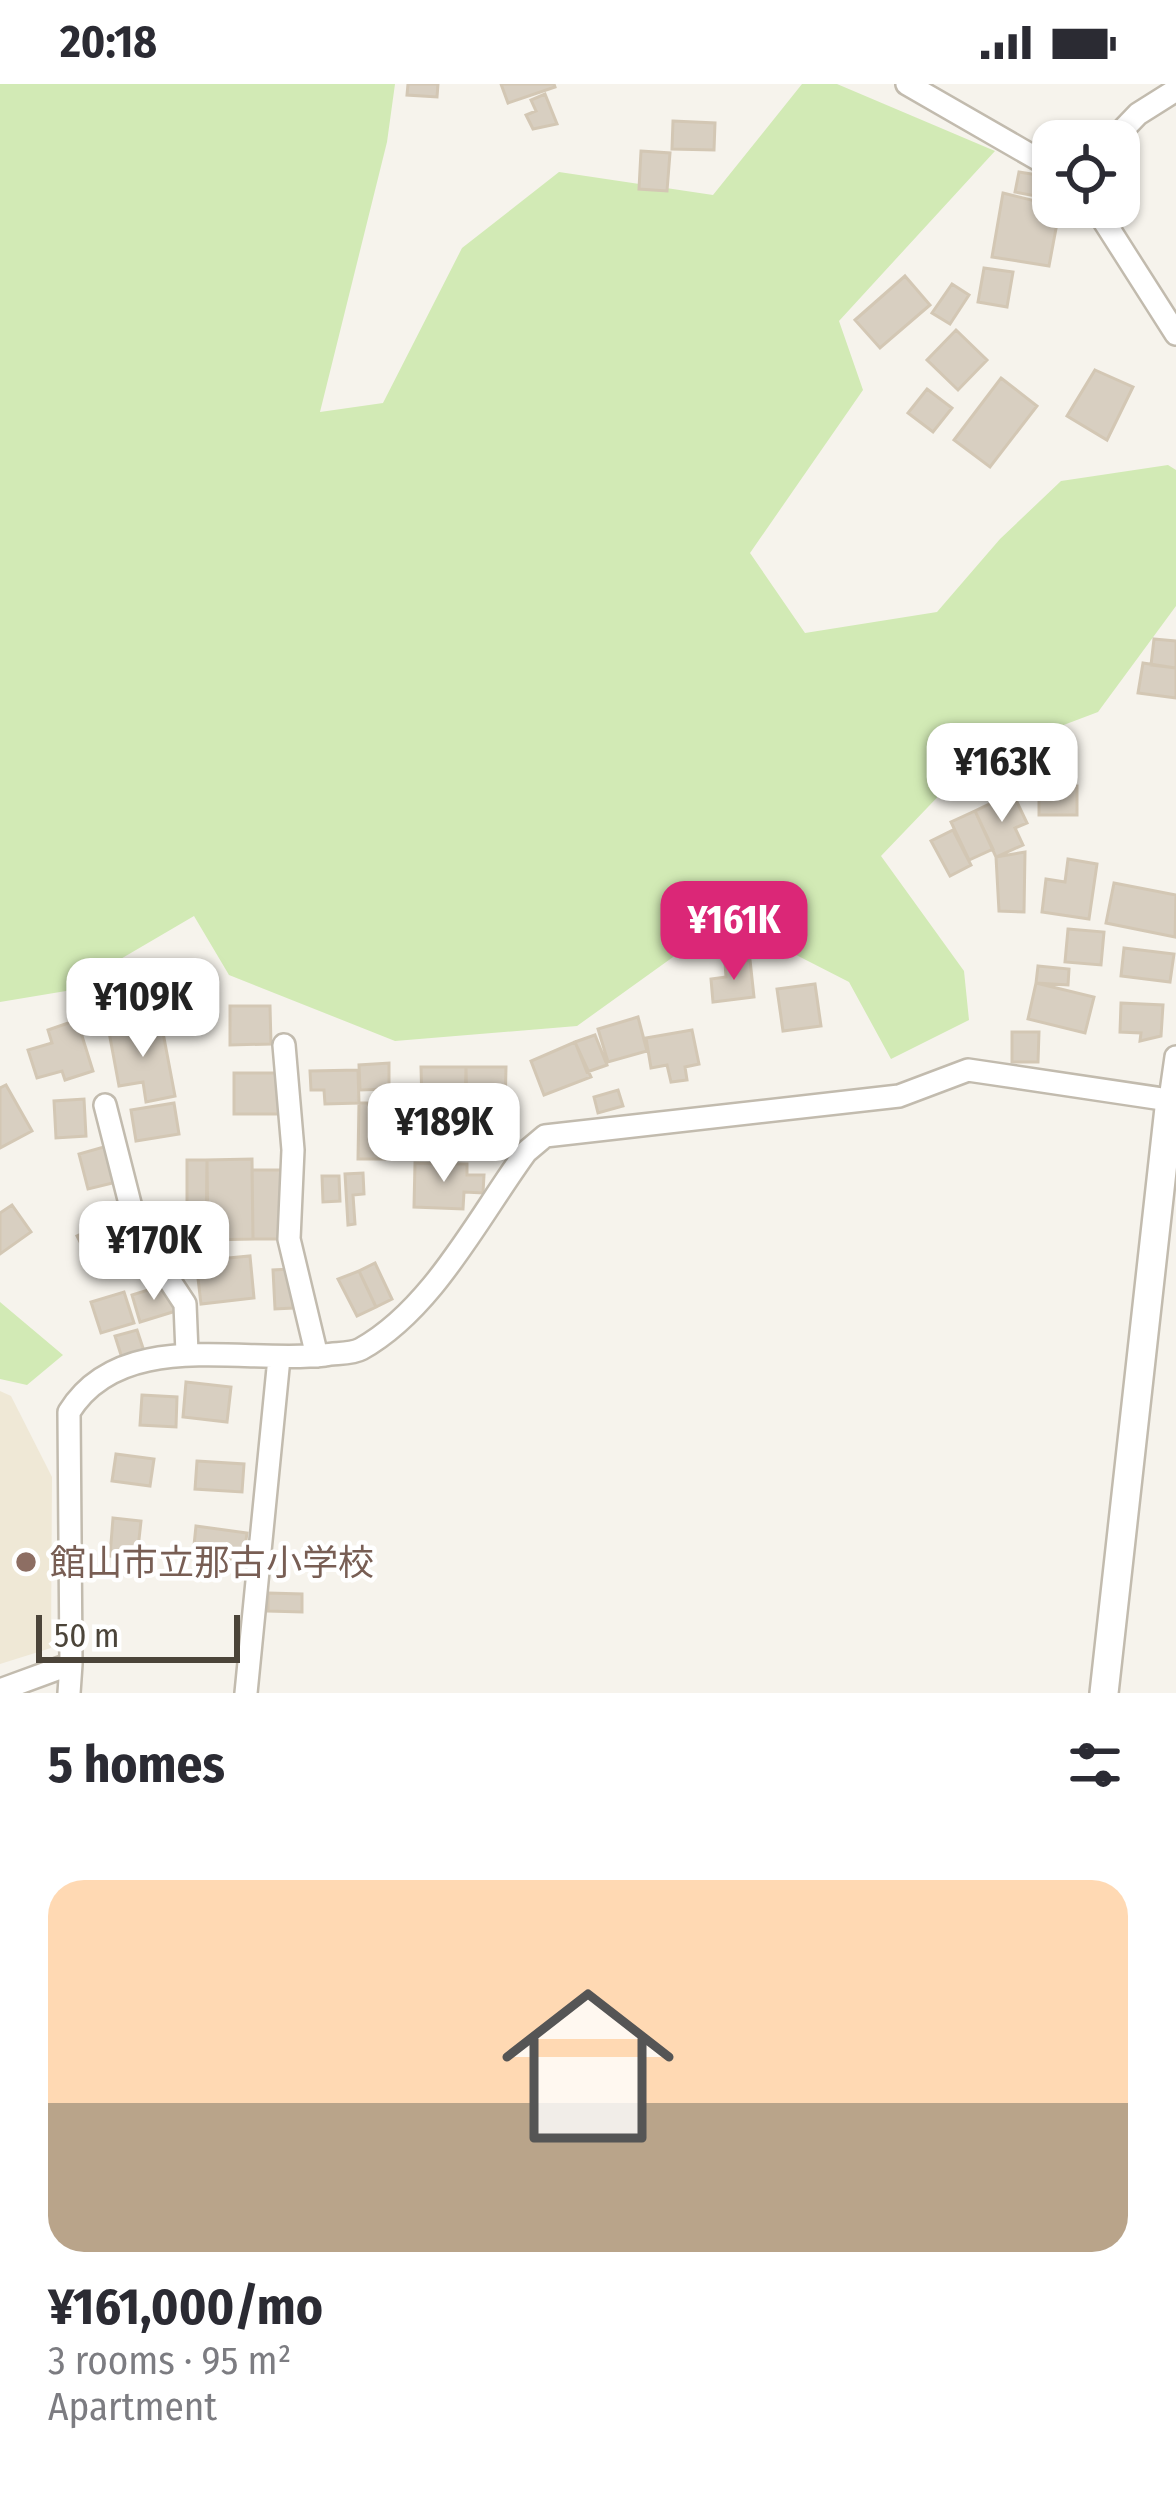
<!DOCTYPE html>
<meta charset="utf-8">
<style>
body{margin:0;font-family:"Fira Sans Condensed","Noto Sans JP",sans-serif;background:#f2f2f3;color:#2b2b33;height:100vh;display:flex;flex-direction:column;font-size:45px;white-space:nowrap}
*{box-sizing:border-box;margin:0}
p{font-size:39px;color:#7c7c81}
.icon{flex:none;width:66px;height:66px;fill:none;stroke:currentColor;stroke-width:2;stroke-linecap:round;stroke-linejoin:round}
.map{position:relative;height:1609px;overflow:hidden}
.drawer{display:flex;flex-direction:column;background:#fff;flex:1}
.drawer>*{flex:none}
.buttons{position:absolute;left:1032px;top:36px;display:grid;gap:24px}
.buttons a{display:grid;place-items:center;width:108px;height:108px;border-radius:24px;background:#fff;box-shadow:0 3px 9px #0004;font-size:60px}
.scale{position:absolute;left:36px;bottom:30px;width:204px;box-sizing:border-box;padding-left:12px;border:6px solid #4b4439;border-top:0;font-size:33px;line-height:42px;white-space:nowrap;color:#4b4439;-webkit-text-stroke:9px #fff;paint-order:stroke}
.price{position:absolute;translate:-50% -102px;padding:0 27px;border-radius:24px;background:#fff;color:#222;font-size:39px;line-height:78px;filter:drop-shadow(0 3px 6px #0008)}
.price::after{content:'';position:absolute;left:50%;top:72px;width:36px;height:27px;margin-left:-18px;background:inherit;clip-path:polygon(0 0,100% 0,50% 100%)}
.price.active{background:#db2777;color:#fff}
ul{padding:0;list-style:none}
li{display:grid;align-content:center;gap:24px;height:636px;padding:0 48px}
li span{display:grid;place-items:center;height:372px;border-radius:36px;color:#555}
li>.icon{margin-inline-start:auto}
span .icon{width:216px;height:216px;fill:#fffc;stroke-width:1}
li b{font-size:51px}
h2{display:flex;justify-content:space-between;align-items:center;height:144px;padding:0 48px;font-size:51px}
.status{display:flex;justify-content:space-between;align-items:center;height:84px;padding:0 60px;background:#fff;direction:ltr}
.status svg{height:33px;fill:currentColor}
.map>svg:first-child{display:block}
.education{fill:#efe8d6}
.green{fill:#d2eab5}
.building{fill:#d8cfc1;stroke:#d3c7b4;stroke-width:3}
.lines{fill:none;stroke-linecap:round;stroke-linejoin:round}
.minor-casing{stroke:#c2bbae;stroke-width:26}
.tertiary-casing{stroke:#c2bbae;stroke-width:32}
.minor{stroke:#fff;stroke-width:21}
.tertiary{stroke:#fff;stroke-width:27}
.education-dot{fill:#8d6e63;stroke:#fff;stroke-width:4.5}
.labels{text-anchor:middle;stroke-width:9;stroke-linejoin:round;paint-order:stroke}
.education-label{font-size:36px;fill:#785e54;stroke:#fff;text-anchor:start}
</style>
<div class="status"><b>20:18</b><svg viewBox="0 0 49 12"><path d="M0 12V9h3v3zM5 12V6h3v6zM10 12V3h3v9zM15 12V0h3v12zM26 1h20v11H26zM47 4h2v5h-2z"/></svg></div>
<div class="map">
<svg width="1176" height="1609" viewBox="0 0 1176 1609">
<rect width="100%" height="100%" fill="#f6f3ec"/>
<!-- education -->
<path class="education" d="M0,1307L11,1312L52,1393L51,1564L0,1580Z"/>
<!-- green -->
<path class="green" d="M0,0H395L387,58L320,328L383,319L462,164L559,88L713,111L802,0H837L995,67L839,237L863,306L750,469L805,549L937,528L1000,455L1061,397L1168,381L1176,386V522L1098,628L974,675L881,772L964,887L969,936L891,975L849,898L726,835L577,942L395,957L229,891L194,832L66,907L0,918Z
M0,1218L63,1271L27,1301L0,1295Z"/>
<!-- building -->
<path class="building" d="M408,0H438L437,13L407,11Z
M501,0H554L555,3L508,19Z
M545,10L557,40L533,45L526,31L536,27L531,16Z
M673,37L715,39L714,66L672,65Z
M641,67L670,69L667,107L639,105Z
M1019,88L1044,92L1041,113L1015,108Z
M1003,109L1060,123L1049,182L992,173Z
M984,184L1013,188L1007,223L978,218Z
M905,192L930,221L880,264L855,236Z
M952,200L969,211L950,240L932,229Z
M956,246L987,276L958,306L927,276Z
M1095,286L1133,303L1107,356L1067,332Z
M1001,294L1037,322L990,383L954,356Z
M927,305L952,324L933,348L908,329Z
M1154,555L1176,557V584L1151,581Z
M1143,579L1176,584V614L1138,609Z
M1037,671L1075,672V687H1037Z
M1039,702H1077V731H1039Z
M1006,712L1009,719L1016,716L1027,739L1015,744L1023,761L996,773L975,727Z
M975,727L993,765L969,776L951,738Z
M953,746L971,781L950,792L931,757Z
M1025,768L1024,828L999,827L996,773Z
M1068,775L1097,780L1089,835L1042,828L1046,795L1065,798Z
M1114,799L1176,811L1175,853L1106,839Z
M1068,845L1104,848L1101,881L1065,878Z
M1124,864L1174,870L1170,898L1121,892Z
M750,876L754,913L713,918L711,895L726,893L725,879Z
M1038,882L1069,885L1068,901L1036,899Z
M1036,899L1094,913L1085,949L1028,935Z
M815,900L821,942L783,947L777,905Z
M1121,919L1163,921L1161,952L1140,957L1141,949L1120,948Z
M230,922H270L271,960L230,961Z
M638,933L647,967L608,978L598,945Z
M77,936L93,987L65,996L62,987L37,994L28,966L52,959L48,946Z
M161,938L175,1012L146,1018L143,998L119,1002L109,948Z
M692,946L699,980L685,983L687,996L671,998L667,981L651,984L646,954Z
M1012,948H1039L1038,978H1012Z
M595,951L607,981L587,988L575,958Z
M575,958L591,993L544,1011L531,977Z
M389,979V1005L360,1006L359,981Z
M421,983H466L467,1032H449V1019L422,1020Z
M466,983H506L505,1025L465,1024Z
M358,986L359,1019L325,1020L324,1006H311L310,987Z
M234,989H280V1030H234Z
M6,1001L32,1047L0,1064V1004Z
M618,1006L623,1022L598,1029L594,1013Z
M84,1015L86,1052L56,1054L54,1017Z
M174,1019L179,1050L136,1057L131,1026Z
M359,1019H396L395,1075H358Z
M107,1062L117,1098L88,1105L79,1070Z
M252,1075L253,1155L208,1156L207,1076Z
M187,1076H207L206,1149H187Z
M415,1079L467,1080V1091H484L483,1109L464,1108L463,1125L414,1123Z
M252,1086H288L289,1155H253Z
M363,1089L364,1110L353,1111L355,1140L348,1141L345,1090Z
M322,1092H339L340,1117L323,1118Z
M12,1121L31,1148L0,1170V1129Z
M105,1139L121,1169L93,1183L77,1152Z
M250,1172L254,1214L201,1220L196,1177Z
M375,1179L392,1215L376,1223L359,1187Z
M290,1185L293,1224L275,1225L273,1186Z
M359,1187L376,1223L357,1232L338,1195Z
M167,1200L176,1227L140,1238L132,1211Z
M124,1208L134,1239L101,1249L91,1218Z
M137,1246L144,1267L122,1274L115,1252Z
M186,1298L231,1303L227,1338L183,1333Z
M142,1311L177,1313L176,1343L140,1341Z
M116,1370L154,1375L150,1402L112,1397Z
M197,1377L244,1380L242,1408L195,1405Z
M113,1434L141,1437L137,1474L110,1472Z
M196,1442L247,1449L243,1477L193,1471Z
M268,1509L302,1510V1528L268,1527Z"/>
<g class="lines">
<defs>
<path id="minor" d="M907,0L1053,84
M1112,57L1138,30L1176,6
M1095,123L1176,250
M284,961L293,1066L289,1155L317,1272
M1170,1015L1176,973
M105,1021L137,1147L185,1220L187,1269
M0,1606L71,1580L69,1328C121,1244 242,1280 325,1271C336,1269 352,1270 361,1265C433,1225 479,1132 526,1068L545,1052L899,1012L968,986L1176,1017
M69,1609L71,1580
M246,1609L279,1274"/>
<path id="tertiary" d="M1104,1609L1170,1015"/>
</defs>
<!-- minor casing -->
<use href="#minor" class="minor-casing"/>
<!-- tertiary casing -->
<use href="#tertiary" class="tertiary-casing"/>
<!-- minor -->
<use href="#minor" class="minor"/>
<!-- tertiary -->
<use href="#tertiary" class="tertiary"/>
</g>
<!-- markers -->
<circle class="education-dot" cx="26" cy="1478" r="12"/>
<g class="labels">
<!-- education labels -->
<g class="education-label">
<text x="50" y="1491">館山市立那古小学校</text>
</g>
</g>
</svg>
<div class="buttons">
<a><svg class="icon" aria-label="locate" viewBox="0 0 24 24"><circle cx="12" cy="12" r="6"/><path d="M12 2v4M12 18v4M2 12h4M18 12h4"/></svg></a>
</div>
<div class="scale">50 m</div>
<b class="price" style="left:1002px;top:741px">¥163K</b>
<b class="price active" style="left:734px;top:899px">¥161K</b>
<b class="price" style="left:143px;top:976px">¥109K</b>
<b class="price" style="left:444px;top:1101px">¥189K</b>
<b class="price" style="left:154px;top:1219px">¥170K</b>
</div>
<section class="drawer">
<h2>5 homes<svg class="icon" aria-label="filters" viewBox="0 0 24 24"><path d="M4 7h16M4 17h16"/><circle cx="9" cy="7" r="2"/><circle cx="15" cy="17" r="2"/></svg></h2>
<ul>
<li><span style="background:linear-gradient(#ffd9b3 60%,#b9a48a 0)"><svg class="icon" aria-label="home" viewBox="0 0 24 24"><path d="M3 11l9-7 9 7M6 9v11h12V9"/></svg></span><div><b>¥161,000/mo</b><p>3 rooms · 95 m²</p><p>Apartment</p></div></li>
</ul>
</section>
